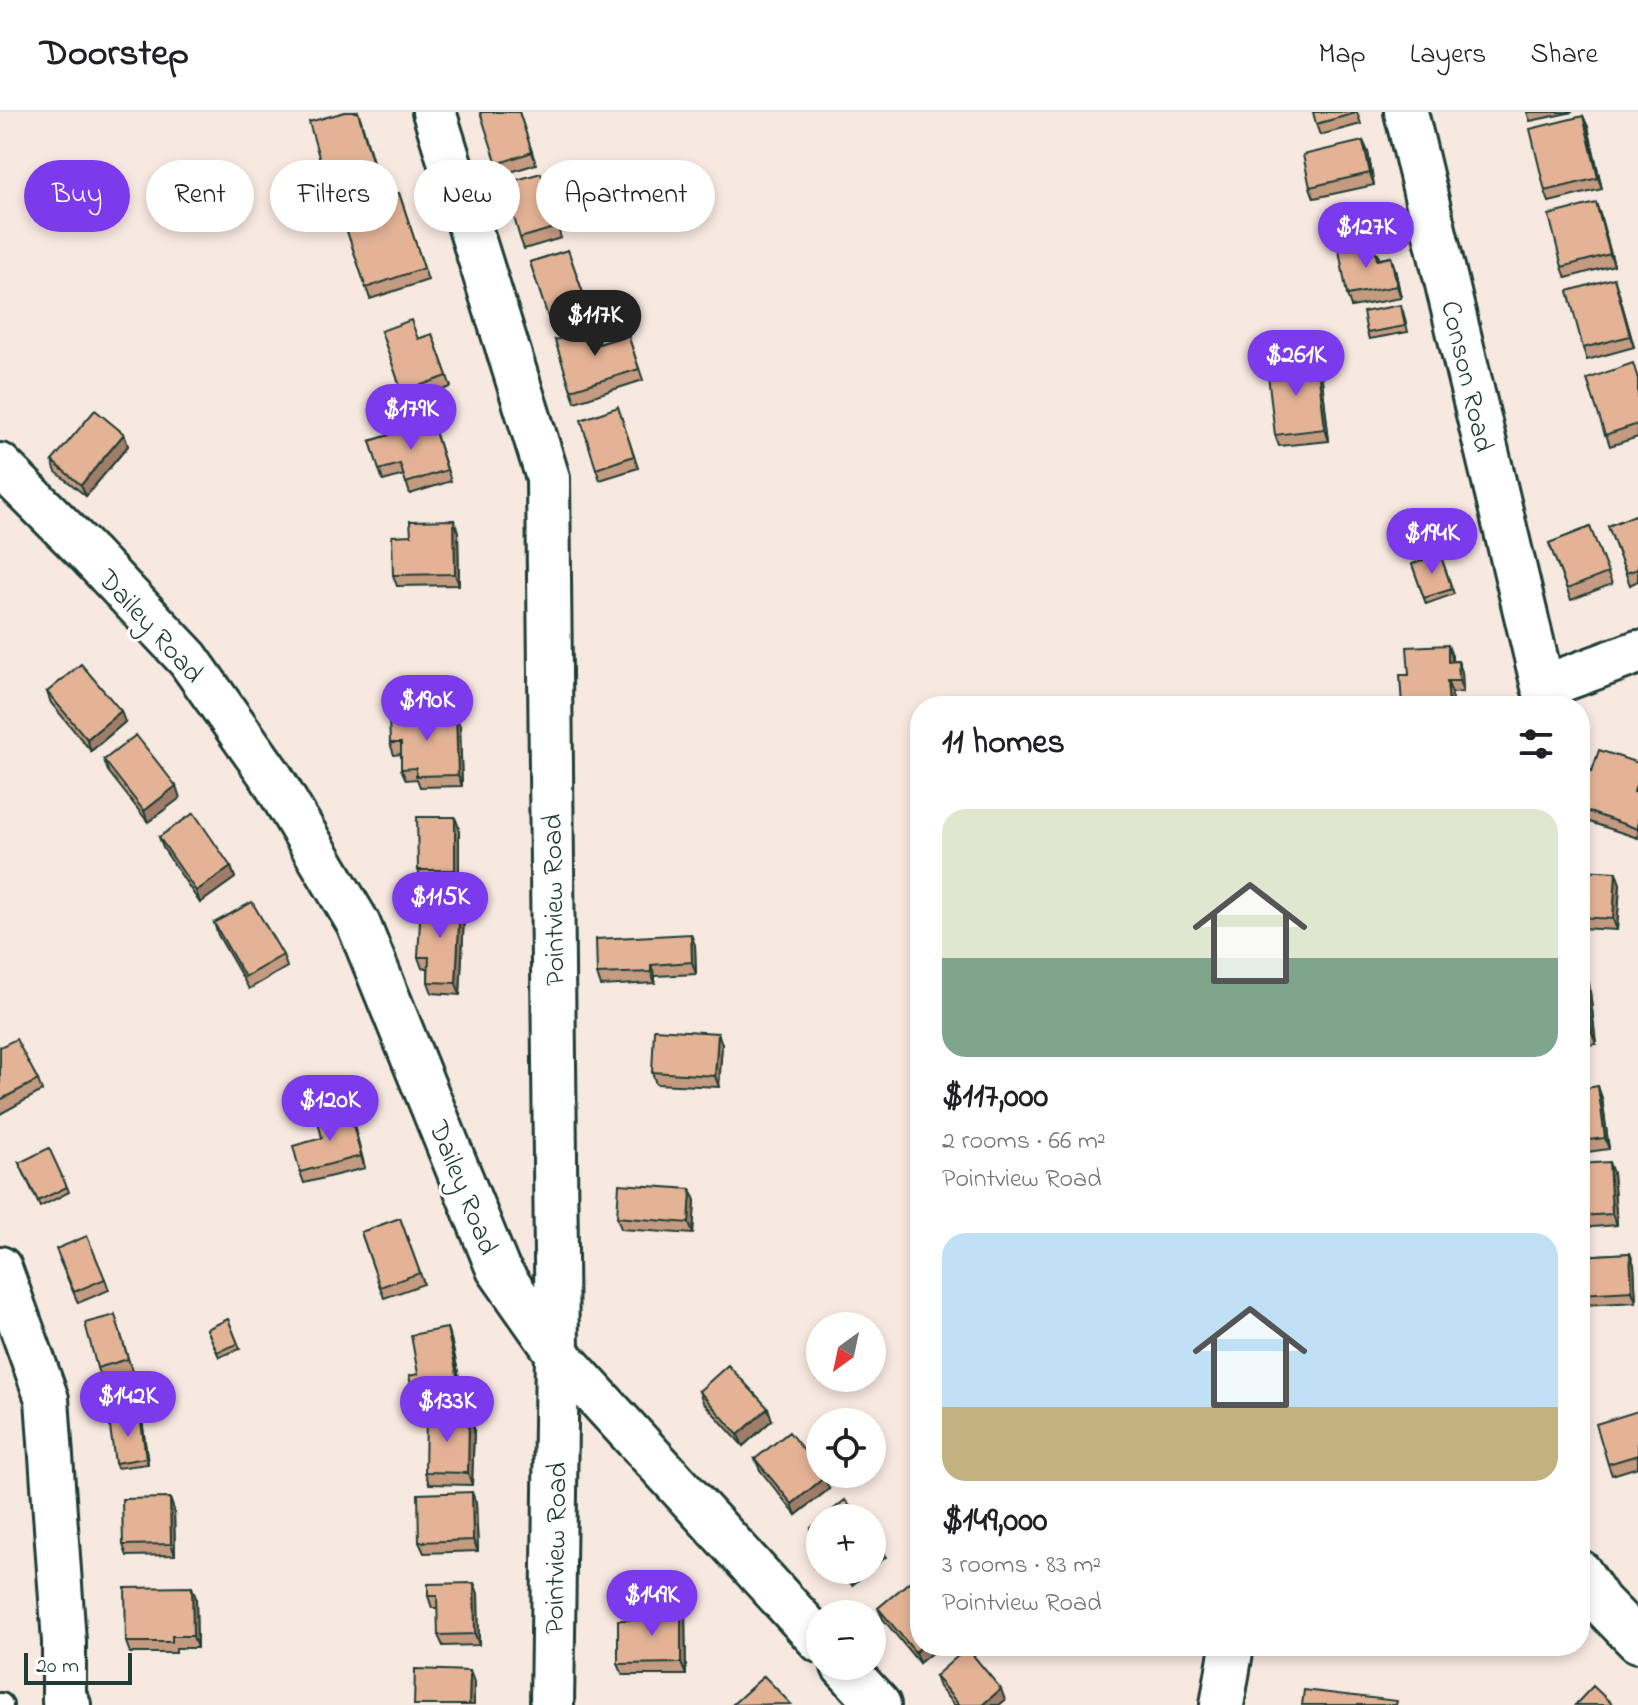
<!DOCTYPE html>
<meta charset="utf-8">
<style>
body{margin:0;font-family:"Indie Flower",sans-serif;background:#f2f2f2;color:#202124;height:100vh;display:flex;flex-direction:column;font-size:30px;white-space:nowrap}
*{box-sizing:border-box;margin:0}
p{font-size:26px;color:#757577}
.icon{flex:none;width:44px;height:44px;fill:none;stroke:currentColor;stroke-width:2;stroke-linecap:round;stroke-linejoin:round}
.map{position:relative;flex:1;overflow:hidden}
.side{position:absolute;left:910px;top:584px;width:680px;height:960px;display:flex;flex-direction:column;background:#fff;border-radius:32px;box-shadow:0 4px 12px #0003}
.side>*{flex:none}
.banner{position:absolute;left:24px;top:48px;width:760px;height:72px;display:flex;gap:16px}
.needle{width:52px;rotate:213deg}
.fabs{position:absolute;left:806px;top:1200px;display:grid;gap:16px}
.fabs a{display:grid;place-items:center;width:80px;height:80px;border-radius:50%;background:#fff;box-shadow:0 4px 12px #0003;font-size:40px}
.scale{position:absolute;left:24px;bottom:20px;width:108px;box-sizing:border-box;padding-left:8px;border:4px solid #1f3d34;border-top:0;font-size:22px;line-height:28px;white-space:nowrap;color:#1f3d34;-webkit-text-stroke:6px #fff;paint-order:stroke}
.price{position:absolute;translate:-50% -68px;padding:0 18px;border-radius:28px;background:#7c3aed;color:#fff;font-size:26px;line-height:52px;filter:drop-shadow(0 2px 4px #0008)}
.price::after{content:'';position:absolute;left:50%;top:48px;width:24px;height:18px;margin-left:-12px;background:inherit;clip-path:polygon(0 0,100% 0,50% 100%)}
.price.on{background:#222;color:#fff}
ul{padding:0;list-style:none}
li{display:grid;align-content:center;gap:16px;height:424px;padding:0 32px}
li span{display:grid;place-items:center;height:248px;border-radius:24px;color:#555}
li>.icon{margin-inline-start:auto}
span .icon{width:144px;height:144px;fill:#fffc;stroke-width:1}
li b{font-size:34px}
h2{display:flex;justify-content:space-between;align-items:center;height:96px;padding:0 32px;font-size:34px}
.tag{padding:0 28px;border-radius:36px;background:#fff;box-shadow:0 4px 12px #0003;font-size:28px;line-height:72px}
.tag.on{background:#7c3aed;color:#fff}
header{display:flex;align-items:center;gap:48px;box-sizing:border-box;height:112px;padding:0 40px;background:#fff;border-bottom:2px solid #e0e0e0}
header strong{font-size:38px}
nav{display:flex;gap:44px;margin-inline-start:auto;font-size:28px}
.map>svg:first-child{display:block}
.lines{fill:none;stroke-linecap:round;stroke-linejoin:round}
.lane-casing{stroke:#1f3d34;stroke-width:28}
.street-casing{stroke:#1f3d34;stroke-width:48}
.lane{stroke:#fff;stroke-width:22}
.street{stroke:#fff;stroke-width:42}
.wall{fill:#c49a81;stroke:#1f3d34;stroke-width:2}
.shaded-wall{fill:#a07d69;stroke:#1f3d34;stroke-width:2}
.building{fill:#e4b396;stroke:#1f3d34;stroke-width:2}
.labels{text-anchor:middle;stroke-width:6;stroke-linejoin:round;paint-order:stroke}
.street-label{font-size:28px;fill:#1f3d34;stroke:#fff}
</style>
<header>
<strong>Doorstep</strong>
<nav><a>Map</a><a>Layers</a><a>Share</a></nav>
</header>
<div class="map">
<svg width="1638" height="1593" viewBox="0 0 1638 1593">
<rect width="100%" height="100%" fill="#f7e8e0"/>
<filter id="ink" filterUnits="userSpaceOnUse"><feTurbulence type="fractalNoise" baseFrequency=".0125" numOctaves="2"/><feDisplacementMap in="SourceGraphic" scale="16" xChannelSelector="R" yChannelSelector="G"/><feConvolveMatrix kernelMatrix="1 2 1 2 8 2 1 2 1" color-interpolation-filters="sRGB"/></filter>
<g filter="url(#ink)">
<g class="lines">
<defs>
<path id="lane" d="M0,1593H1"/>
<path id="street" d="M434,0L548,366L557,1241L552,1593
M1406,0L1543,575
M0,353L89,442L188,547L270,663L358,811L498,1157L557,1241L820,1529
M1543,575L1638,540
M0,1156L47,1287L64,1530V1589L69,1593
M1580,1460L1600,1490L1638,1529
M843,1554L879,1593
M1222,1593L1232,1534"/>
</defs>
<!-- lane casing -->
<use href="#lane" class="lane-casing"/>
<!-- street casing -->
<use href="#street" class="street-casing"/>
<!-- lane -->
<use href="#lane" class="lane"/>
<!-- street -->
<use href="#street" class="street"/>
</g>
<!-- wall -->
<path class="wall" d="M358,0L381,78L333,91L329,80Z
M519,0L536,52L501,63L497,52Z
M1357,0L1361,12L1320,23L1316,12Z
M1527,0H1573L1530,9Z
M1583,4L1588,15L1602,77L1549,90L1545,79Z
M1363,29L1368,40L1374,73L1314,86L1310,75Z
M545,72L561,126L524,137L520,126L519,86Z
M399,81L428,168L370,187L341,101Z
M1596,91L1614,153L1566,166L1562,155Z
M568,138L591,204L552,216L530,150Z
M1378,142L1379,147L1391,145L1395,157L1401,186L1351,195L1347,183Z
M1618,178L1634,235L1587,248L1583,236Z
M1403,199L1408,220L1369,227L1367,221Z
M381,219L418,227L432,222L451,275L406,291Z
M628,223L643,268L575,290L555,228L599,232Z
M1317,248L1321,259L1329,329L1279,334L1275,323Z
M1638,265V325L1610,334L1587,267Z
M618,295L638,356L600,368L596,357Z
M432,310L451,369L410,382L404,363L383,369L370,329Z
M124,322L128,334L86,384L56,360L52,349Z
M1638,402V469L1630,473L1608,414Z
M454,408L458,420L459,473L397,474L393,463L411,423Z
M1590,415L1612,472L1571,488L1549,431Z
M1440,442L1454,482L1426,492L1412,452Z
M1452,544V549H1458L1462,560L1463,580L1452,581L1409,563Z
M47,580L125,610L91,639L51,591Z
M460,614L462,674L420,675L417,667L406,668L401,657V642L394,643L390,631Z
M104,648L180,686L148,710L108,659Z
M1638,651V726L1580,707V674L1592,659Z
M459,716V769H422L418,758Z
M159,725L231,755L235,766L200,791L163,736Z
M1580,758L1620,772L1617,818L1580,816Z
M464,804L460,883L432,881L428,870V856H422L418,845Z
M214,811L283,843L287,855L249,877L218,823Z
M695,833L696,862L655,864V871L601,874L597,862Z
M1580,860H1585L1589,871L1596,932L1580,934Z
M722,932L719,975L656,972L652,960Z
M0,935L38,968L42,979L0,1002Z
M1580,977L1602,986L1609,1037L1580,1041Z
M349,997L365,1056L304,1071L300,1060L322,1026Z
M19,1051L67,1075L69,1080L40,1095Z
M1580,1052L1613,1061L1617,1113L1580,1116Z
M695,1089L693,1122L621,1117L617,1105Z
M400,1106L424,1172L384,1186L361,1120Z
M1630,1141L1634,1153L1636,1190L1583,1193L1580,1184V1144Z
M60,1149L105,1167L109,1178L78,1191Z
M115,1203L132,1259L101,1267L97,1256Z
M228,1207L240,1237L219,1245L207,1217Z
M451,1227L463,1284L417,1293L413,1281L418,1262Z
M699,1279L772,1308L743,1334L703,1290Z
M1638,1299V1355L1612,1363L1608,1352Z
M140,1303L142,1308L148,1352L117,1356L115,1351Z
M469,1304L474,1316L472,1373L429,1372L425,1360Z
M755,1347L829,1377L796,1403L760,1358Z
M476,1391L478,1439L424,1441L419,1430Z
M174,1398L175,1443L127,1444L123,1433Z
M820,1408V1433L815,1427L811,1416Z
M840,1458H870L852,1473Z
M474,1471L478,1482L479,1533L443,1534L438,1523V1496H432L428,1484Z
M196,1486L197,1536H176V1541H130L126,1530Z
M681,1488L685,1499L686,1563H623L618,1552Z
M878,1496L920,1534H940L919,1551L883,1507Z
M935,1564L1005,1588L999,1593H954L939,1575Z"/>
<!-- shaded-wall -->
<path class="shaded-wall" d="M358,0L361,8L381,78L377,66Z
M1583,4L1588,15L1602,77L1598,66Z
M1363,29L1368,40L1374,73L1370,61Z
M1596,91L1600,102L1614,153L1610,142Z
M1391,145L1395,157L1401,186L1397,174Z
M1614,166L1618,178L1634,235L1630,224Z
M1317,248L1321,259L1329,329L1325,317Z
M124,322L128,334L86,384L81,373Z
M454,408L458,420L459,473L455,462Z
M1448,533L1452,544V561L1448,550Z
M1458,549L1462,560L1463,580L1459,569Z
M1447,569L1452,581V594H1449Z
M121,599L125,610L91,639L87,627Z
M456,603L460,614L462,674L458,663Z
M1638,667V691L1634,680Z
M176,674L180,686L148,710L144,699Z
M455,705L459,716V769L455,758Z
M231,755L235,766L200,791L196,779Z
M1616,760L1620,772L1617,818L1613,807Z
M460,792L464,804L460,883L456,871Z
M691,822L695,833L696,862L692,850Z
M651,853L655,864V871L651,860Z
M1585,860L1589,871L1596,932L1592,921Z
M718,921L722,932L719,975L715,964Z
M1598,974L1602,986L1609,1037L1605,1026Z
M349,997L353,1008L365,1056L361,1044Z
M1609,1050L1613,1061L1617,1113L1612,1102Z
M691,1077L695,1089L693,1122L689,1111Z
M1630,1141L1634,1153L1636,1190L1632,1179Z
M447,1216L451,1227L463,1284L459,1272Z
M768,1296L772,1308L743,1334L738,1323Z
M140,1303L142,1308L148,1352L146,1346Z
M469,1304L474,1316L472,1373L468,1361Z
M825,1365L829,1377L796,1403L792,1392Z
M472,1380L476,1391L478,1439L473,1428Z
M170,1386L174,1398L175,1443L171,1432Z
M882,1434L886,1445L872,1456V1442Z
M852,1458H870L852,1473L848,1461Z
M474,1471L478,1482L479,1533L475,1522Z
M192,1475L196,1486L197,1536L193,1524Z
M681,1488L685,1499L686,1563L681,1551Z
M922,1534H940L919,1551L915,1540Z
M470,1559L474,1570V1593H469Z
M1001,1577L1005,1588L999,1593H982Z"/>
<!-- building -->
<path class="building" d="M345,0H358L377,66L329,80L309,10Z
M480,0H519L532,40L497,52Z
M1313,0H1356V1L1316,12Z
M1583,4L1598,66L1545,79L1530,17Z
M1363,29L1370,61L1310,75L1303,43Z
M541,61L557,115L520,126L509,88L519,86L513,69Z
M399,81L424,156L366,176L341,101Z
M1596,91L1610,142L1562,155L1549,103Z
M1374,131L1377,148L1391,145L1397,174L1347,183L1339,138Z
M568,138L587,193L548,205L530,150Z
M1614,166L1630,224L1583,236L1568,179Z
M1401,193L1405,214L1367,221L1363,200Z
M411,208L418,227L432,222L447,264L402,280L381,219Z
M593,216L599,232L628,223L639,257L571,278L555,228Z
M1317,248L1325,317L1275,323L1267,254Z
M1633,251L1638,267V312L1605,323L1587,267Z
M618,295L634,344L596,357L581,308Z
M95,298L124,322L81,373L52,349Z
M432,310L447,358L406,371L400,352L379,358L370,329Z
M1638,402V457L1626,461L1608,414Z
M454,408L455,462L393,463L392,424L411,423L410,409Z
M1590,415L1608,461L1567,477L1549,431Z
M1440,442L1452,477L1424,486L1412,452Z
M1448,533V550L1458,549L1459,569H1447L1449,594H1402L1400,563H1409L1407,535Z
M81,552L121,599L87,627L47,580Z
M456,603L458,663L416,664V656L401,657V631H390L389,604Z
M136,623L176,674L144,699L104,648Z
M1599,638L1638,651V667L1634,680L1638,681V717L1580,697V674L1586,656L1592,659Z
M194,701L231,755L196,779L159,725Z
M417,705H455V758H418Z
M1580,758L1616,760L1613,807L1580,805Z
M252,790L283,843L245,865L214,811Z
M421,791L460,792L456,871L428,870L429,845H418Z
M691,822L692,850L651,853V860L597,862L596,827Z
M1580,860H1585L1592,921L1580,922Z
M654,917L718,921L715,964L652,960Z
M16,927L38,968L0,988V935Z
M1598,974L1605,1026L1580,1029V977Z
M349,997L361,1044L300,1060L293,1034L322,1026L317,1005Z
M49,1036L67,1075L38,1089L19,1051Z
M1609,1050L1612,1102L1580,1104V1052Z
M619,1072L691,1077L689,1111L617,1105Z
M400,1106L420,1161L380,1175L361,1120Z
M87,1124L105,1167L74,1180L56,1137Z
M1630,1141L1632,1179L1580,1182V1144Z
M115,1203L128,1247L97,1256L85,1211Z
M228,1207L238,1232L217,1240L207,1217Z
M447,1216L459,1272L413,1281L409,1264L418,1262L411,1223Z
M728,1253L768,1296L738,1323L699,1279Z
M1638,1299V1343L1608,1352L1596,1312Z
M140,1303L146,1346L115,1351L109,1308Z
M426,1304H469L468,1361L425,1360Z
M789,1320L820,1359V1362H822L825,1365L792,1392L755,1347Z
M472,1380L473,1428L419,1430L418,1382Z
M170,1386L171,1432L123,1433L122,1387Z
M845,1388L859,1406H823Z
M820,1408V1427L811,1416Z
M872,1422L882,1434L872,1442Z
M920,1461V1534H922L915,1540L878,1496Z
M474,1471L475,1522L438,1523L437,1484H428V1472Z
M192,1475L193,1524H172V1530H126L125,1476Z
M662,1488H681V1551L618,1552V1508H662Z
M967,1536L1001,1577L982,1593H959L935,1564Z
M415,1557L470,1559L469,1593H414Z
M764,1564L791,1592L732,1593Z
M1593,1574L1613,1593H1575Z
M1304,1578L1397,1589L1396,1593H1302Z"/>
</g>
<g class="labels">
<!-- street labels -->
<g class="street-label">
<text transform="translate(1469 264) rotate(77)" y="10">Conson Road</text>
<text transform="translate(152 513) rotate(48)" y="10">Dailey Road</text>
<text transform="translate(552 788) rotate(-91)" y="10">Pointview Road</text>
<text transform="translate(465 1075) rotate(68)" y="10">Dailey Road</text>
<text transform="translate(554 1436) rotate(-89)" y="10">Pointview Road</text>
</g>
</g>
</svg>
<div class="fabs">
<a><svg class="needle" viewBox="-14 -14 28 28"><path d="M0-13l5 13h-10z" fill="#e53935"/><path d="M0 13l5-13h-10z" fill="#757577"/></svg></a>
<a><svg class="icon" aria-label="locate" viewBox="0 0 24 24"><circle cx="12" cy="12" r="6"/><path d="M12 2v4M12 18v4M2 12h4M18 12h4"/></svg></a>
<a>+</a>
<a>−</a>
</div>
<div class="scale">20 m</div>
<b class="price" style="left:1366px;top:158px">$127K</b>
<b class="price on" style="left:595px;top:246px">$117K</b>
<b class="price" style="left:1296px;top:286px">$261K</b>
<b class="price" style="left:411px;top:340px">$179K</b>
<b class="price" style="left:1432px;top:464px">$194K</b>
<b class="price" style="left:427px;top:631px">$190K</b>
<b class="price" style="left:440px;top:828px">$115K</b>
<b class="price" style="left:330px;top:1031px">$120K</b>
<b class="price" style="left:128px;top:1327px">$142K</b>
<b class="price" style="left:447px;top:1332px">$133K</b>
<b class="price" style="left:652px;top:1526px">$149K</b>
<div class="banner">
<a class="tag on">Buy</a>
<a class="tag">Rent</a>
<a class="tag">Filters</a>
<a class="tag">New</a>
<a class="tag">Apartment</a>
</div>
<section class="side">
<h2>11 homes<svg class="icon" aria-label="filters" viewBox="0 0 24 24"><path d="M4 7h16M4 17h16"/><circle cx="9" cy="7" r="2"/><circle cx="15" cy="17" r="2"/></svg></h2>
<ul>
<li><span style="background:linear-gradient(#dfe7d0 60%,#7fa58c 0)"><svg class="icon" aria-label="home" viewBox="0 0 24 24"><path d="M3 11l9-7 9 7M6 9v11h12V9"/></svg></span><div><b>$117,000</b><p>2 rooms · 66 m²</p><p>Pointview Road</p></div></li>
<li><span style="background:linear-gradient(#bfe0f5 70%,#c2b280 0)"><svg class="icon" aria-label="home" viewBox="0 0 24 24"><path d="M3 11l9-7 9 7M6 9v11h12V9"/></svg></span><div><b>$149,000</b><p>3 rooms · 83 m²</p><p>Pointview Road</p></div></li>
</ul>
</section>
</div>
